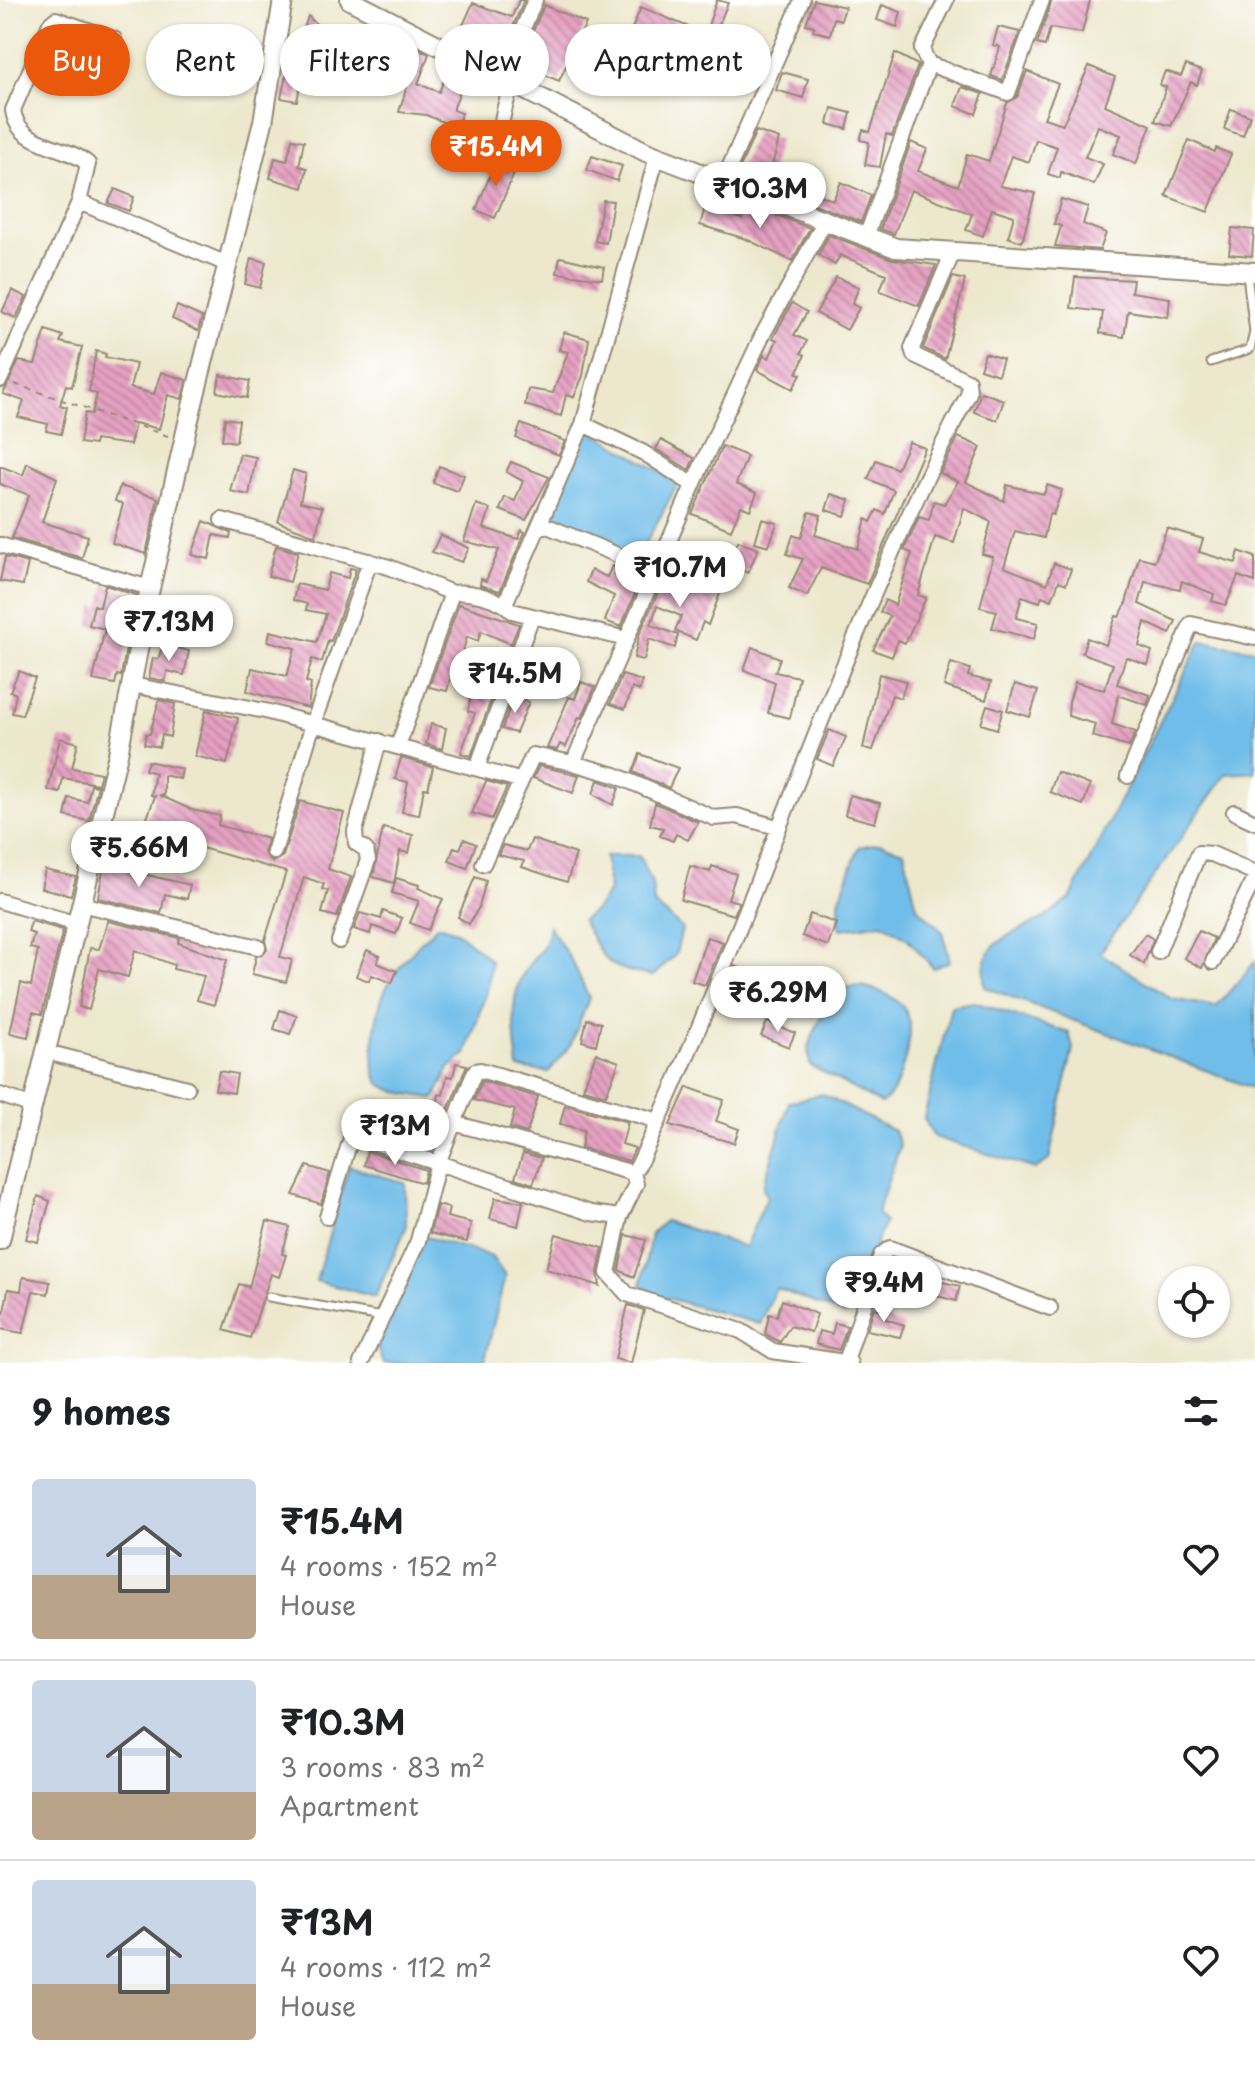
<!DOCTYPE html>
<meta charset="utf-8">
<style>
body{margin:0;font-family:"Playpen Sans",sans-serif;background:#f6f6f6;color:#202124;height:100vh;display:flex;flex-direction:column;font-size:30px;white-space:nowrap}
*{box-sizing:border-box;margin:0}
p{font-size:26px;color:#757577}
.icon{flex:none;width:44px;height:44px;fill:none;stroke:currentColor;stroke-width:2;stroke-linecap:round;stroke-linejoin:round}
.map{position:relative;height:1363px;overflow:hidden}
.drawer{display:flex;flex-direction:column;background:#fff;flex:1}
.drawer>*{flex:none}
.guide{position:absolute;left:24px;top:24px;width:800px;height:72px;display:flex;gap:16px}
.buttons{position:absolute;left:1158px;top:1266px;display:grid;gap:16px}
.buttons a{display:grid;place-items:center;width:72px;height:72px;border-radius:50%;background:#fff;box-shadow:0 2px 6px #0004;font-size:40px}
.price{position:absolute;translate:-50% -68px;padding:0 18px;border-radius:28px;background:#fff;color:#222;font-size:26px;line-height:52px;filter:drop-shadow(0 2px 4px #0008)}
.price::after{content:'';position:absolute;left:50%;top:48px;width:24px;height:18px;margin-left:-12px;background:inherit;clip-path:polygon(0 0,100% 0,50% 100%)}
.price.current{background:#ea580c;color:#fff}
ul{padding:0;list-style:none}
li{display:flex;align-items:center;gap:24px;height:200px;padding:0 32px}
li+li{border-top:2px solid #e0e0e0}
li span{display:grid;place-items:center;flex:none;width:224px;height:160px;border-radius:8px;color:#555}
li>.icon{margin-inline-start:auto}
span .icon{width:96px;height:96px;fill:#fffc;stroke-width:1}
li b{font-size:34px}
h2{display:flex;justify-content:space-between;align-items:center;height:96px;padding:0 32px;font-size:34px}
.chip{padding:0 28px;border-radius:36px;background:#fff;box-shadow:0 2px 6px #0004;font-size:28px;line-height:72px}
.chip.current{background:#ea580c;color:#fff}
.map>svg:first-child{display:block}
.water{fill:#6fbde9;stroke:#557484;stroke-width:2}
.building{fill:url(#building-back-hatch)}
.lines{fill:none;stroke-linecap:round;stroke-linejoin:round}
.service-casing{stroke:#948976;stroke-width:11}
.minor-casing{stroke:#948976;stroke-width:18}
.tertiary-casing{stroke:#948976;stroke-width:22}
.path{stroke:#948976;stroke-width:2;stroke-dasharray:6 6;stroke-linecap:butt}
.service{stroke:#fff;stroke-width:7}
.minor{stroke:#fff;stroke-width:14}
.tertiary{stroke:#fff;stroke-width:18}
</style>
<div class="map">
<svg width="1255" height="1363" viewBox="0 0 1255 1363">
<defs>
<pattern id="building-back-hatch" width="6" height="6" patternUnits="userSpaceOnUse" patternTransform="scale(2)"><rect width="6" height="6" fill="#e5a0c2"/><path d="M-1 5l2 2M0 0l6 6M5-1l2 2" fill="none" stroke="#bb839d"/></pattern>
</defs>
<rect width="100%" height="100%" fill="#fff"/>
<filter id="ink" filterUnits="userSpaceOnUse"><feTurbulence type="fractalNoise" baseFrequency=".0125" numOctaves="2"/><feDisplacementMap in="SourceGraphic" scale="16" xChannelSelector="R" yChannelSelector="G"/><feConvolveMatrix kernelMatrix="1 2 1 2 8 2 1 2 1" color-interpolation-filters="sRGB"/></filter>
<filter id="wash" filterUnits="userSpaceOnUse"><feTurbulence type="fractalNoise" baseFrequency=".006" numOctaves="4" result="noise"/><feDisplacementMap in="SourceGraphic" scale="32" xChannelSelector="R" yChannelSelector="G"/><feGaussianBlur stdDeviation="1.8" result="paint"/><feColorMatrix in="noise" values="0 0 0 0 0 0 0 0 0 0 0 0 0 0 0 0 0 1.4 0 .05"/><feComposite in="paint" operator="in"/></filter>
<g filter="url(#wash)">
<rect width="100%" height="100%" fill="#ede8cd"/>
<!-- water -->
<path class="water" d="M581,431H591L679,482L636,561L541,521Z
M1201,641L1255,650V772L1226,774L1100,953L1172,999L1216,1007L1255,962V1089L985,987C977,940 1011,936 1044,918C1053,912 1062,905 1070,899Z
M880,843L904,851L917,907L942,931L950,961L933,968L908,939L883,923L840,929L839,901L859,847Z
M605,856H639L652,883L654,904L682,928L676,954L653,976C604,969 605,961 582,920L595,910L609,891Z
M438,925L456,931L491,961L488,987L466,1054L449,1068L435,1099C420,1095 392,1094 381,1084C366,1070 376,1011 384,993C395,968 419,943 438,925Z
M549,926L574,965L589,998L570,1046L549,1072L518,1068C515,1036 507,997 526,969C539,950 545,951 549,926Z
M862,986C913,998 918,1022 902,1068C897,1084 895,1094 881,1104L810,1065L808,1047L833,989Z
M974,1002L1069,1033L1073,1048L1049,1160L1035,1169L934,1137L924,1118L951,1006Z
M822,1094L894,1131L900,1146L877,1213L885,1222L845,1315L776,1288L760,1324L653,1294L641,1286L651,1234L665,1221L745,1247L767,1197L763,1187L789,1102Z
M349,1166L405,1183L406,1228L375,1297L316,1281Z
M420,1235L491,1256L505,1276L484,1363H383L375,1342Z"/>
<g id="blocks">
<!-- building -->
<path class="building" d="M519,0H524L500,57L459,34L473,3L512,17Z
M717,0L728,3L719,24L726,27L717,51L683,38L678,51L668,47L658,73L630,63L640,35L631,31L641,7L705,34Z
M814,0L845,7L841,20L834,18L830,35L813,31L814,26L806,24Z
M1052,0H1090L1082,33L1050,28L1045,46L1037,44Z
M544,5L586,23L559,81L519,64Z
M882,5L901,12L897,27L877,20Z
M308,16L326,34L323,44L314,68L304,65L297,101L281,98L286,76L290,77L306,36L302,35Z
M998,27L1020,32L1002,80L991,76L1000,47L993,45Z
M743,42L769,52L761,70L736,60Z
M414,46L429,54L418,84L439,92L447,73L464,80L453,110L462,113L456,127L426,115L399,112L412,70L406,68Z
M895,53L918,65L892,136L886,134L880,167L865,165L869,142L860,140L863,130L870,132Z
M1186,65L1202,71L1197,85L1191,82L1171,126L1155,121L1166,87L1160,85L1165,71L1181,76Z
M1089,66L1115,77L1105,105L1151,125L1136,164L1113,154L1121,135L1098,126L1085,157L1103,164L1094,185L1061,172L1060,178L1048,174L1057,147L1036,140L1029,162L1011,156L1000,186L1035,193L1022,242L1008,237L1014,216L992,209L983,236L966,230L972,214L911,190L894,234L880,229L911,142L927,149L918,171L958,186L967,154L989,161L1007,103L1017,97L1027,71L1058,84L1044,118L1063,124Z
M782,72L808,79L803,98L776,90Z
M962,87L983,94L976,114L955,106Z
M832,108L851,113L847,129L828,124Z
M1231,109L1250,116L1243,136L1224,129Z
M463,127L483,132L477,154L457,149Z
M756,131L779,139L769,177L833,200L841,182L871,195L861,222L737,174Z
M292,139L304,141L299,166L307,168L303,188L270,178L275,158L287,161Z
M1189,140L1215,152L1216,148L1231,154L1208,212L1166,196Z
M592,156L622,166L617,181L587,170Z
M497,158L516,169L495,218L476,210Z
M115,189L134,197L129,211L108,203Z
M1061,199L1088,207L1083,224L1106,233L1100,250L1055,246L1061,226L1054,224Z
M603,200L613,201L606,243L595,241Z
M748,204L810,228L792,261L746,239L700,225L705,208L742,219Z
M1232,228L1254,230L1252,256L1229,254Z
M829,235L892,259L936,265L919,306L880,291L886,274L840,255L835,265L818,255Z
M560,257L604,267L602,279L557,273Z
M251,258L266,262L260,288L245,284Z
M836,277L859,287L852,304L859,308L847,330L816,313Z
M953,277L965,280L945,359L923,348Z
M1075,277L1133,280L1131,292L1170,298L1168,317L1128,311L1124,337L1100,333L1103,312L1071,308Z
M12,290L26,297L16,318L2,312Z
M792,303L807,312L794,335L807,341L801,353L805,355L797,373L801,374L793,389L757,370L764,355L769,358L777,340L773,338Z
M177,306L202,317L198,331L172,319Z
M46,330L63,336L60,342L82,347L72,387L66,385L60,405L67,407L61,434L46,431L48,424L18,417L24,401L3,394L19,361L35,364Z
M564,332L589,339L583,376L574,397L566,395L561,416L525,405L528,389L553,393L568,352L559,350Z
M96,351L106,354L105,357L136,364L130,388L154,394L161,372L186,380L182,399L168,395L159,429L135,423L130,445L95,440L94,445L80,443L85,413L92,414L97,394L89,391Z
M985,353L1003,359L998,375L980,369Z
M220,375L250,381L247,398L217,392Z
M981,392L1004,400L997,420L974,412Z
M225,418L239,420L236,442L222,440Z
M521,424L565,441L559,455L516,438Z
M958,437L981,447L966,482L1004,501L1007,485L1044,494L1047,485L1062,490L1053,515L1049,514L1044,538L1015,531L1004,567L1047,584L1054,563L1071,569L1066,584L1059,581L1052,600L1042,596L1040,602L1022,596L1016,618L1038,623L1034,639L992,628L997,611L980,607L993,557L982,554L991,522L964,508L954,543L935,537L918,595L926,598L905,643L898,640L892,657L873,650L890,616L880,612L885,600L895,605L912,553L904,550L919,517L929,520L934,501L944,504L958,482L940,473Z
M661,440L694,458L689,470L656,449Z
M909,442L925,448L867,584L821,568L807,596L789,588L803,559L787,554L793,535L801,538L809,512L821,515L815,535L858,549L866,519L871,522L877,510L885,514L894,490L868,479L876,460L897,469Z
M722,446L747,456L736,484L757,493L750,510L741,506L731,530L692,514Z
M240,454L256,457L249,495L230,491Z
M511,462L549,477L526,520L500,510L505,497L515,501L523,481L506,472Z
M27,463L57,478L42,522L88,536L82,558L12,538L29,495L0,484V466L23,475Z
M439,466L464,475L458,491L433,483Z
M293,470L306,474L300,502L322,507L316,536L278,522Z
M120,486L158,498L146,554L112,543L123,504L115,501Z
M831,494L850,500L845,516L826,510Z
M476,504L490,509L484,528L518,539L522,530L525,532L500,591L480,585L481,579L486,581L499,550L464,541Z
M762,519L777,523L769,546L755,542Z
M204,521L231,533L230,538L214,535L209,559L192,555Z
M1167,528L1203,539L1199,552L1236,563L1239,551L1255,557V582L1238,576L1226,605L1212,601L1214,594L1182,581L1180,589L1145,582L1139,604L1176,621L1170,634L1145,622L1139,646L1152,651L1148,665L1126,657L1117,684L1150,695L1147,705L1118,695L1112,724L1136,732L1129,747L1092,736L1095,724L1068,716L1069,702L1075,682L1104,690L1113,664L1082,653L1087,638L1106,645L1116,616L1119,617L1125,606L1139,557L1155,561Z
M440,535L469,548L462,562L432,552Z
M738,541L758,549L748,573L729,565Z
M276,546L298,552L290,582L268,576Z
M5,557L28,563L23,585L0,581Z
M670,565L722,588L708,625L703,622L696,640L675,631L681,616L657,606L651,625L678,635L675,648L649,639L644,660L634,658L639,635Z
M612,566L623,571L618,581L637,589L621,627L605,621L614,596L586,582L591,570L607,577Z
M350,568L356,569L331,641L328,640L322,662L312,659L306,682L311,683L308,708L247,691L252,668L287,676L295,648L268,641L270,631L317,642L326,614L306,610L307,604L293,600L297,584L325,590L329,573L348,578Z
M105,585L136,595L121,676L117,675L115,684L93,680L105,629L89,625L94,605L100,607Z
M459,604L519,624L511,644L481,631L478,641L467,637L461,657L496,666L488,699L491,700L471,756L461,753L475,713L468,711L474,678L452,672L447,691L429,687Z
M163,645L189,651L184,675L167,671L165,681L149,678L153,658L158,659Z
M752,647L780,658L775,672L799,677L790,718L768,713L775,682L744,670Z
M951,663L970,669L968,676L991,682L986,700L944,686Z
M19,671L35,678L22,715L12,713L16,694L10,691Z
M879,674L906,681L901,698L892,695L873,750L863,748Z
M622,675L642,681L639,691L632,688L625,709L610,704Z
M581,682L595,687L582,718L579,717L566,747L560,744L557,750L547,748L569,697L575,699Z
M1015,684L1038,691L1030,717L1007,710Z
M514,696L529,702L516,733L502,729Z
M159,700L175,704L170,737L162,735L159,747L144,744L146,734H150Z
M987,705L1003,710L997,729L981,724Z
M206,710L238,718L227,764L195,756Z
M431,724L446,728L442,749L426,744Z
M829,730L846,737L833,766L817,759Z
M60,738L78,743L72,768L101,773L98,784L63,778L60,793L48,790Z
M640,754L678,768L669,788L633,772Z
M401,758L433,767L428,789L424,788L419,815L402,812L408,782L395,779Z
M148,761L182,769L180,779L164,775V795H159L192,810L220,816L218,825L268,839L264,853L272,862L283,856L300,801L344,813L328,869L351,877L337,917L322,913L328,891L322,889L324,884L304,877L280,957L292,960L286,982L252,974L256,957L267,950L265,940L286,872L195,846L196,843L171,835L172,830L146,821L155,796L151,795L155,773L145,770Z
M539,766L579,775L573,793L533,778Z
M1057,772L1090,785L1083,805L1050,792Z
M598,780L619,788L613,805L593,794Z
M486,781L507,787L492,819L472,813Z
M91,785L98,786L89,821L65,816L69,798L87,802Z
M850,795L880,803L875,823L845,815Z
M655,803L698,822L688,840L676,834L673,841L660,836L663,828L650,825Z
M383,828L413,835L409,853L400,851L394,883L373,877Z
M464,839L476,844L467,868L449,861L454,847L460,849Z
M532,839L576,854L567,882L522,867L524,861L498,855L503,845L527,851Z
M104,865L190,885L187,899L165,894L161,913L98,898Z
M690,866L710,872L712,866L736,874L728,899L739,902L734,915L681,900Z
M45,870L76,877L71,895L41,888Z
M475,877L486,881L479,907L469,924L458,917Z
M396,878L419,885L418,888L443,899L428,930L410,923L419,901L392,893Z
M383,911L402,918L396,934L372,926L370,934L354,929L360,913L381,919Z
M810,914L836,923L828,946L802,936Z
M31,921L63,930L42,1014L33,1012L28,1037L10,1033L21,983L31,986L38,950L30,948L34,934L28,932Z
M108,921L180,938L178,943L227,960L214,1005L197,1000L204,976L173,969L174,965L135,950L128,977L99,969L89,1010L79,1007L90,948L99,949Z
M1199,931L1214,938L1202,968L1184,958Z
M1145,934L1153,939L1144,964L1130,955Z
M707,937L723,942L705,985L692,981Z
M367,950L380,956L377,963L397,971L392,983L372,975L369,981L356,976Z
M735,966L762,977L747,1012L721,1001Z
M280,1010L297,1016L290,1034L274,1029Z
M587,1019L601,1023L596,1045L582,1041Z
M767,1022L795,1033L789,1047L761,1036Z
M596,1053L619,1062L606,1095L583,1089Z
M456,1063L467,1065L448,1110L437,1108L439,1094L443,1095L447,1076L453,1077Z
M219,1071L237,1074L234,1093L215,1090Z
M482,1081L538,1097L527,1133L510,1128L515,1110L474,1100Z
M687,1087L724,1100L716,1121L739,1129L734,1143L670,1125Z
M373,1099L436,1117L427,1149L411,1144L415,1129L369,1117Z
M565,1105L628,1122L622,1144L635,1148L629,1161L581,1148L584,1130L560,1124Z
M367,1151L426,1170L423,1183L364,1165Z
M523,1153L542,1158L533,1184L515,1178Z
M307,1166L330,1173L321,1204L293,1195Z
M38,1196L50,1201L38,1242L26,1239Z
M495,1198L523,1202L518,1226L490,1219Z
M437,1205L449,1208L447,1217L471,1223L467,1242L430,1233Z
M267,1221L290,1227L282,1254L286,1255L279,1277L271,1274L250,1338L224,1330L239,1284L249,1287Z
M556,1234L603,1248L598,1272L600,1286L546,1269Z
M626,1235L646,1240L634,1277L619,1270Z
M23,1277L50,1282L48,1294L33,1291L23,1333L0,1329V1312L4,1313L8,1289L21,1291Z
M938,1281L960,1286L956,1301L934,1295Z
M782,1300L817,1314L811,1332L790,1326L780,1342L765,1334L769,1314L777,1316Z
M628,1305L644,1310L631,1363L615,1359Z
M874,1308L888,1311L886,1319L904,1325L900,1337L867,1330Z
M835,1323L847,1326L839,1350L816,1344L819,1331L832,1334Z"/>
</g>
</g>
<g filter="url(#ink)">
<use href="#blocks" fill-opacity="0" stroke="#948976" stroke-width="2"/>
<g class="lines">
<defs>
<path id="service" d="M1211,362L1250,349L1254,332L1247,274
M269,1297L382,1317"/>
<path id="minor" d="M929,64L922,50L946,0
M502,78L535,0
M512,83C504,112 491,135 516,159
M723,182L802,0
M79,202L88,164C65,143 18,148 13,110L50,24L56,19L114,39
M866,237L929,64L1008,93L1042,0
M0,380L79,202L227,264
M583,424L644,453L693,485
M222,520L389,567L452,593C470,591 500,598 512,611L626,639
M540,523L656,571
M0,545L150,588
M505,604L583,424L657,156
M132,685L265,711L519,780
M398,746L452,593
M477,768L532,616
M1128,776L1191,624L1255,638
M1234,812L1255,822
M777,827L737,816L714,818L615,775L573,763L704,460L762,336L825,221
M274,852L313,724L370,561
M483,864L533,755L573,763
M0,901L77,924
M81,904L258,947
M339,941L368,860L366,850L356,843L355,831L379,741
M1158,952L1199,853L1212,854L1255,873
M1213,962L1255,877
M58,1055L187,1088
M0,1095L33,1106
M454,1123L475,1071L480,1070L659,1121
M327,1217L350,1141H369L438,1163L454,1123L633,1173L639,1164C757,910 838,641 969,393L968,381L914,355L912,348L953,252
M620,1217L608,1273L627,1294L741,1331L773,1351L850,1363
M846,1361L881,1255L890,1248L1050,1308
M361,1363L418,1241L438,1163L591,1213L620,1217L636,1184L633,1173"/>
<path id="tertiary" d="M350,0L646,152L896,248L1255,272
M0,1240L118,754L149,593L188,423L263,122L283,0"/>
</defs>
<!-- service casing -->
<use href="#service" class="service-casing"/>
<!-- minor casing -->
<use href="#minor" class="minor-casing"/>
<!-- tertiary casing -->
<use href="#tertiary" class="tertiary-casing"/>
<!-- path -->
<path class="path" d="M15,384L168,436"/>
<!-- service -->
<use href="#service" class="service"/>
<!-- minor -->
<use href="#minor" class="minor"/>
<!-- tertiary -->
<use href="#tertiary" class="tertiary"/>
</g>
</g>
</svg>
<div class="buttons">
<a><svg class="icon" aria-label="locate" viewBox="0 0 24 24"><circle cx="12" cy="12" r="6"/><path d="M12 2v4M12 18v4M2 12h4M18 12h4"/></svg></a>
</div>
<b class="price current" style="left:496px;top:188px">₹15.4M</b>
<b class="price" style="left:760px;top:230px">₹10.3M</b>
<b class="price" style="left:680px;top:609px">₹10.7M</b>
<b class="price" style="left:169px;top:663px">₹7.13M</b>
<b class="price" style="left:515px;top:715px">₹14.5M</b>
<b class="price" style="left:139px;top:889px">₹5.66M</b>
<b class="price" style="left:778px;top:1034px">₹6.29M</b>
<b class="price" style="left:395px;top:1167px">₹13M</b>
<b class="price" style="left:884px;top:1324px">₹9.4M</b>
<div class="guide">
<a class="chip current">Buy</a>
<a class="chip">Rent</a>
<a class="chip">Filters</a>
<a class="chip">New</a>
<a class="chip">Apartment</a>
</div>
</div>
<section class="drawer">
<h2>9 homes<svg class="icon" aria-label="filters" viewBox="0 0 24 24"><path d="M4 7h16M4 17h16"/><circle cx="9" cy="7" r="2"/><circle cx="15" cy="17" r="2"/></svg></h2>
<ul>
<li><span style="background:linear-gradient(#c9d6e8 60%,#b9a48a 0)"><svg class="icon" aria-label="home" viewBox="0 0 24 24"><path d="M3 11l9-7 9 7M6 9v11h12V9"/></svg></span><div><b>₹15.4M</b><p>4 rooms · 152 m²</p><p>House</p></div><svg class="icon" aria-label="heart" viewBox="0 0 24 24"><path d="M12 20l-8-8c-3-5 5-10 8-4 3-6 11-1 8 4z"/></svg></li>
<li><span style="background:linear-gradient(#c9d6e8 70%,#b9a48a 0)"><svg class="icon" aria-label="home" viewBox="0 0 24 24"><path d="M3 11l9-7 9 7M6 9v11h12V9"/></svg></span><div><b>₹10.3M</b><p>3 rooms · 83 m²</p><p>Apartment</p></div><svg class="icon" aria-label="heart" viewBox="0 0 24 24"><path d="M12 20l-8-8c-3-5 5-10 8-4 3-6 11-1 8 4z"/></svg></li>
<li><span style="background:linear-gradient(#c9d6e8 65%,#b9a48a 0)"><svg class="icon" aria-label="home" viewBox="0 0 24 24"><path d="M3 11l9-7 9 7M6 9v11h12V9"/></svg></span><div><b>₹13M</b><p>4 rooms · 112 m²</p><p>House</p></div><svg class="icon" aria-label="heart" viewBox="0 0 24 24"><path d="M12 20l-8-8c-3-5 5-10 8-4 3-6 11-1 8 4z"/></svg></li>
</ul>
</section>
